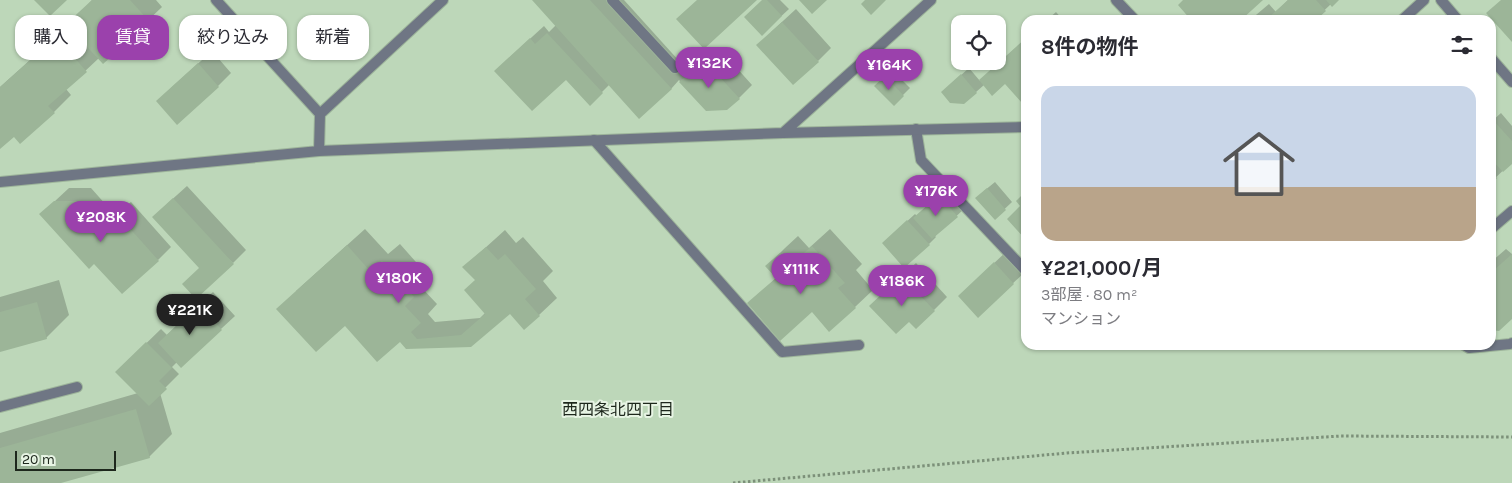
<!DOCTYPE html>
<html lang="ja">
<meta charset="utf-8">
<style>
body{margin:0;font-family:Karla,"Noto Sans JP",sans-serif;background:#f2f2f3;color:#2b2b33;height:100vh;display:flex;flex-direction:column;font-size:19px;white-space:nowrap}
*{box-sizing:border-box;margin:0}
p{font-size:16px;color:#7c7c81}
.icon{flex:none;width:28px;height:28px;fill:none;stroke:currentColor;stroke-width:2;stroke-linecap:round;stroke-linejoin:round}
.map{position:relative;flex:1;overflow:hidden}
.panel{position:absolute;left:1021px;top:15px;width:475px;height:335px;display:flex;flex-direction:column;background:#fff;border-radius:15px;box-shadow:0 1px 4px #0004}
.panel>*{flex:none}
.hud{position:absolute;left:15px;top:15px;width:475px;height:45px;display:flex;gap:10px}
.buttons{position:absolute;left:951px;top:15px;display:grid;gap:10px}
.buttons a{display:grid;place-items:center;width:55px;height:55px;border-radius:10px;background:#fff;box-shadow:0 1px 4px #0004;font-size:25px}
.scale{position:absolute;left:15px;bottom:12px;width:101px;box-sizing:border-box;padding-left:5px;border:2px solid #1d271c;border-top:0;font-size:14px;line-height:18px;white-space:nowrap;color:#1d271c;-webkit-text-stroke:4px #e7f4e4;paint-order:stroke}
.price{position:absolute;translate:-50% -42px;padding:0 11px;border-radius:18px;background:#9b41ac;color:#fff;font-size:16px;line-height:32px;filter:drop-shadow(0 1px 2px #0008)}
.price::after{content:'';position:absolute;left:50%;top:30px;width:15px;height:11px;margin-left:-8px;background:inherit;clip-path:polygon(0 0,100% 0,50% 100%)}
.price.selected{background:#222;color:#fff}
ul{padding:0;list-style:none}
li{display:grid;align-content:center;gap:10px;height:265px;padding:0 20px}
li+li{border-top:1px solid #e1e1e2}
li span{display:grid;place-items:center;height:155px;border-radius:15px;color:#555}
li>.icon{margin-inline-start:auto}
span .icon{width:90px;height:90px;fill:#fffc;stroke-width:1}
li b{font-size:21px}
h2{display:flex;justify-content:space-between;align-items:center;height:60px;padding:0 20px;font-size:21px}
.chip{padding:0 18px;border-radius:15px;background:#fff;box-shadow:0 1px 4px #0004;font-size:18px;line-height:45px}
.chip.selected{background:#9b41ac;color:#fff}
.map>svg:first-child{display:block}
.shadow{fill:#0003}
.building{fill:#9cb598}
.lines{fill:none;stroke-linecap:round;stroke-linejoin:round}
.service-casing{stroke:#9db49a;stroke-width:12}
.minor-casing{stroke:#9db49a;stroke-width:12}
.path{stroke:#7c9079;stroke-width:3;stroke-dasharray:2.5 2.5;stroke-linecap:butt}
.service{stroke:#6f7684;stroke-width:10}
.minor{stroke:#6f7684;stroke-width:10}
.labels{text-anchor:middle;stroke-width:4;stroke-linejoin:round;paint-order:stroke}
.neighbourhood-label{font-size:16px;fill:#1d271c;stroke:#e7f4e4}
</style>
<div class="map">
<svg width="1512" height="483" viewBox="0 0 1512 483">
<rect width="100%" height="100%" fill="#bdd7b9"/>
<!-- shadow -->
<path class="shadow" d="M92,0H156L162,7L103,63L99,58L66,89L71,95L54,112L14,135L0,147V87L69,25Z
M534,0H624L690,73L718,47L752,85L739,98L707,110L679,80L671,89L610,84L590,104L566,78L509,58L544,26L549,32L556,25Z
M763,0H780L789,9L762,34Z
M1288,0H1338L1331,4L1314,20H1250L1269,4L1276,12Z
M796,9L831,48L818,61L771,32Z
M1056,12L1063,20H1047Z
M1026,38V97L1022,101L1005,83L984,85L976,92L950,85L969,68L980,81Z
M212,51L231,73L218,86L171,88Z
M892,70L910,88L894,104L876,86Z
M1501,113L1512,126V162L1491,182V122Z
M995,182L1012,202L995,218L984,191Z
M187,186L246,250L233,263L167,204Z
M69,188H91L115,215L131,202L171,247L158,260L41,214Z
M947,189L964,209L935,236L936,237L929,244L891,236L915,214L917,216Z
M365,229L388,254L400,244L431,279L422,288L437,304L428,314L435,322L480,318L485,313L476,280L464,267L505,230L516,243L523,237L553,271L543,281L557,298L539,315L510,312L471,346L400,340L345,324L296,291Z
M830,229L862,264L856,270L873,290L855,307L812,311L749,304L777,277L767,266L785,248L798,236L809,248Z
M1506,249L1512,254V317L1491,329V262Z
M1008,250L1026,271L978,316L973,283Z
M916,263L947,297L934,310L884,292Z
M59,280L69,315L46,338L0,351V297Z
M213,292L235,316L181,366L177,362L172,367L179,374L160,393L172,434L149,457L57,483H0V433L138,393L130,359L161,329L167,335Z"/>
<!-- building -->
<path class="building" d="M34,0H67L50,16Z
M92,0H130L150,22L103,64L66,24Z
M532,0H590L672,89L639,119Z
M697,0H757L704,49L676,19Z
M762,0H767L782,16L762,36L744,17Z
M799,0H827L812,14Z
M865,0H886L871,15L861,4Z
M1183,0H1263L1241,20H1191L1178,5Z
M1288,0H1316L1326,11L1316,20H1268L1267,19Z
M1326,0H1339L1332,7Z
M1501,0H1512V42L1486,13Z
M782,22L819,62L793,85L756,45Z
M547,33L603,93L590,106L566,80L532,111L494,71L530,38L535,44Z
M56,37L87,72L48,106L55,113L20,144L14,137L0,149V87Z
M1026,38V99L1022,103L1005,84L992,96L979,80Z
M704,60L740,99L727,110L706,111L679,82Z
M198,63L219,87L177,125L156,101Z
M961,74L977,93L964,104L950,103L941,92Z
M885,76L904,96L894,106L874,86Z
M1493,120L1512,141V164L1503,172L1491,159V121Z
M1491,172L1497,178L1491,184Z
M987,188L1006,210L995,220L975,198Z
M1026,191V240L1007,219L1020,206L1016,201Z
M939,195L958,217L932,239L913,218Z
M173,198L234,264L196,299L182,284L199,268L152,217Z
M54,201H77L101,228L117,214L159,261L122,294L94,264L89,269L39,214Z
M907,220L930,245L904,268L882,243Z
M347,245L370,271L382,261L414,297L405,306L421,323L411,332L417,339L461,335L485,314L464,290L475,280L462,267L486,247L498,260L505,254L536,289L525,299L540,316L524,330L510,314L471,347L406,349L400,342L377,362L345,326L316,352L276,309Z
M812,246L845,283L838,288L856,308L829,332L812,312L780,341L747,303L776,278L765,266L780,253L790,265Z
M1512,254V319L1499,331L1491,330V269L1493,271Z
M994,262L1014,284L978,318L958,296Z
M901,276L935,311L916,329L909,322L896,334L869,306Z
M37,302L47,339L0,352V312Z
M199,304L222,330L181,368L158,343Z
M146,342L172,368L159,381L167,389L149,406L115,372Z
M136,409L150,458L61,483H0V448Z"/>
<g class="lines">
<defs>
<path id="service" d="M612,0L675,68
M1441,0L1458,20
M1491,58L1512,82
M916,129L921,160L1026,271
M594,140L782,352L859,345
M1491,229L1512,211
M0,407L77,387"/>
<path id="minor" d="M216,0L320,114
M1116,0L1135,20
M1402,20L1424,0
M783,133L931,0
M319,151L783,133L1026,127
M0,182L319,151L320,114L443,0
M1464,345L1469,348L1510,344L1512,343"/>
</defs>
<!-- service casing -->
<use href="#service" class="service-casing"/>
<!-- minor casing -->
<use href="#minor" class="minor-casing"/>
<!-- path -->
<path class="path" d="M733,483L1067,453L1341,436L1512,437"/>
<!-- service -->
<use href="#service" class="service"/>
<!-- minor -->
<use href="#minor" class="minor"/>
</g>
<g class="labels">
<!-- neighbourhood labels -->
<g class="neighbourhood-label">
<text x="618" y="415">西四条北四丁目</text>
</g>
</g>
</svg>
<div class="buttons">
<a><svg class="icon" aria-label="locate" viewBox="0 0 24 24"><circle cx="12" cy="12" r="6"/><path d="M12 2v4M12 18v4M2 12h4M18 12h4"/></svg></a>
</div>
<div class="scale">20 m</div>
<b class="price" style="left:709px;top:89px">¥132K</b>
<b class="price" style="left:889px;top:91px">¥164K</b>
<b class="price" style="left:936px;top:217px">¥176K</b>
<b class="price" style="left:101px;top:243px">¥208K</b>
<b class="price" style="left:801px;top:295px">¥111K</b>
<b class="price" style="left:399px;top:304px">¥180K</b>
<b class="price" style="left:902px;top:307px">¥186K</b>
<b class="price selected" style="left:190px;top:336px">¥221K</b>
<div class="hud">
<a class="chip">購入</a>
<a class="chip selected">賃貸</a>
<a class="chip">絞り込み</a>
<a class="chip">新着</a>
</div>
<section class="panel">
<h2>8件の物件<svg class="icon" aria-label="filters" viewBox="0 0 24 24"><path d="M4 7h16M4 17h16"/><circle cx="9" cy="7" r="2"/><circle cx="15" cy="17" r="2"/></svg></h2>
<ul>
<li><span style="background:linear-gradient(#c9d6e8 65%,#b9a48a 0)"><svg class="icon" aria-label="home" viewBox="0 0 24 24"><path d="M3 11l9-7 9 7M6 9v11h12V9"/></svg></span><div><b>¥221,000/月</b><p>3部屋 · 80 m²</p><p>マンション</p></div></li>
</ul>
</section>
</div>
